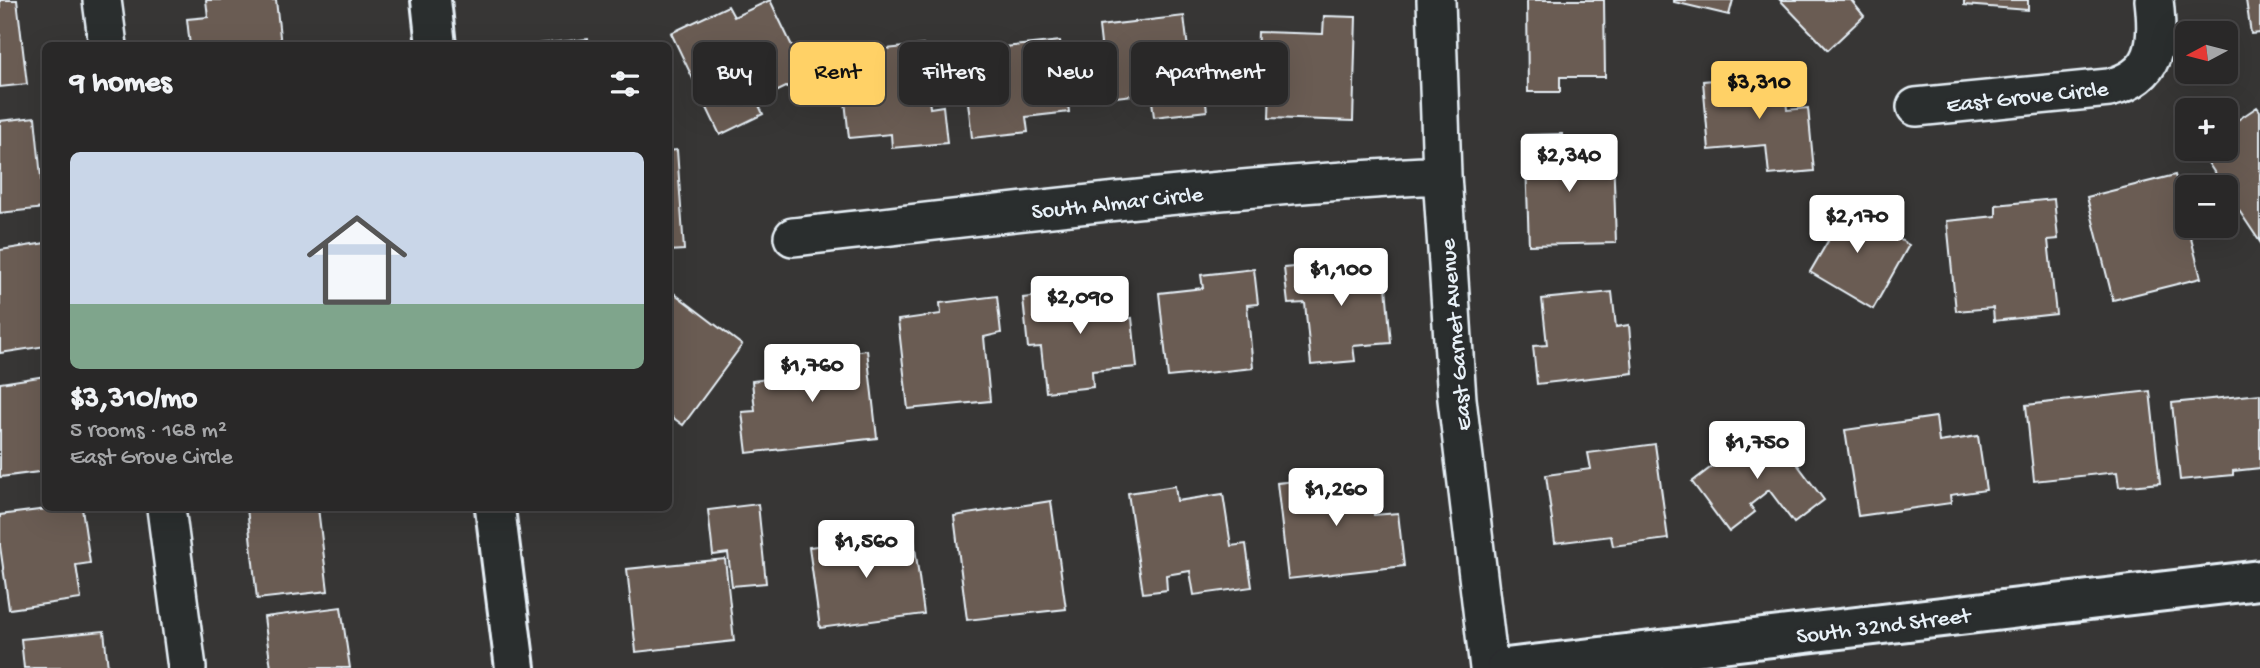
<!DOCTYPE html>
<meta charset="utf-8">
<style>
body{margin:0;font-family:"Gochi Hand",sans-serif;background:#353434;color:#f1f3f6;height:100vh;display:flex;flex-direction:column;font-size:26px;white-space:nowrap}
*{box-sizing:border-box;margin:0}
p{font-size:23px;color:#a5a6a8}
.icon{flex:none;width:38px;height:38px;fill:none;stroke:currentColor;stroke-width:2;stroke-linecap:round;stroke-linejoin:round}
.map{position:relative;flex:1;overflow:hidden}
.panel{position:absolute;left:42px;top:42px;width:630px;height:469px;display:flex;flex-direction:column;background:#292828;border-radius:10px;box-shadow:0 7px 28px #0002,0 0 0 2px #454445}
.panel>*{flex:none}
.guide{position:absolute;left:693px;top:42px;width:665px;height:63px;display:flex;gap:14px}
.needle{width:46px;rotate:263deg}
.buttons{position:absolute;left:2175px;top:21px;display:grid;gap:14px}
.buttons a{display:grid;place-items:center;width:63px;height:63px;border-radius:10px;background:#292828;box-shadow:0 7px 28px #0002,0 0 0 2px #454445;font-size:35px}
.price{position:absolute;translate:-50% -60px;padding:0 16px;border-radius:7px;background:#fff;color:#222;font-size:23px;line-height:46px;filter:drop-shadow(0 2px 4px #0008)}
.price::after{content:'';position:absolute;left:50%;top:42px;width:21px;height:16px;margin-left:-10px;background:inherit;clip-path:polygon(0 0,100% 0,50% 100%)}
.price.active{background:#ffd166;color:#111}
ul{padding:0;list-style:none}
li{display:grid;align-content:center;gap:14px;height:371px;padding:0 28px}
li span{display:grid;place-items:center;height:217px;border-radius:10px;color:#555}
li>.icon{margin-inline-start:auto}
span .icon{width:126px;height:126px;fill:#fffc;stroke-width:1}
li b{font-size:30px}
h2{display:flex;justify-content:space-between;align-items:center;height:84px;padding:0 28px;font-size:30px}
.pill{padding:0 24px;border-radius:10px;background:#292828;box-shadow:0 7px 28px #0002,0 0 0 2px #454445;font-size:24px;line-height:63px}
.pill.active{background:#ffd166;color:#111}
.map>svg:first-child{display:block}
.building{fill:#6b5c53;stroke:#e8f1f8;stroke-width:2}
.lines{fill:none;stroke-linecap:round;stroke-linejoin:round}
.minor-casing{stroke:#e8f1f8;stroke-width:42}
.tertiary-casing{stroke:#e8f1f8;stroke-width:44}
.secondary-casing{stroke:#e8f1f8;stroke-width:44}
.minor{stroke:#2a2d2e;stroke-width:37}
.tertiary{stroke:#2a2d2e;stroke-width:38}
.secondary{stroke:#2a2d2e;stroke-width:38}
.labels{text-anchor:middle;stroke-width:7;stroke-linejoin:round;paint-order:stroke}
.street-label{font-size:23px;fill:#e8f1f8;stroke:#2a2d2e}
</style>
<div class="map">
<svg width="2260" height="668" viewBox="0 0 2260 668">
<rect width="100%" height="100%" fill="#373635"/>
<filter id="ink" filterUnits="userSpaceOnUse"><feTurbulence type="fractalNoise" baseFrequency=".0143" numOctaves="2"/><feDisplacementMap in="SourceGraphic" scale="14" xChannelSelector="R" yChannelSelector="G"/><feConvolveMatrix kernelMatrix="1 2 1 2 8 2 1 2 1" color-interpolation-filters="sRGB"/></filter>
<g filter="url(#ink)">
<!-- building -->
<path class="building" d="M0,0H17L27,84L0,87Z
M206,0H276L281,46H190L187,19L208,17Z
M770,0L807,77L757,101L763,114L720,135L671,33L728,6L734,17Z
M1527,0H1604L1605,77H1560V92H1528Z
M1674,0H1733L1729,15L1674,2Z
M1780,0H1851L1864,16L1828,50Z
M1964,0H2028V10L1964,5Z
M2246,0H2260V33L2251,34Z
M1184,16L1191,74L1202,72L1207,111L1154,117L1151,93L1107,98L1099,26Z
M1324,16L1356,17L1353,121L1269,118L1270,86L1256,85L1258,32L1323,34Z
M588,39L589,46H537L536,44Z
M1060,41L1069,112L1026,117L1028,132L972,138L968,102L982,101L976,50Z
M923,45L930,108L943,106L947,143L892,148L891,134L849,138L840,54Z
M1784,74L1787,110L1808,108L1814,171L1769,175L1766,145L1709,150L1703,81Z
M2257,107L2260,111V242L2226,191V187H2224L2199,149H2226V128Z
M35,117L44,208L0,213V121Z
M1562,134V152L1613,150L1616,243L1529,245L1525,135Z
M677,150L684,250L668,251V151Z
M2175,175L2201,278L2113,300L2087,197Z
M2054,199L2058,239L2048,240L2056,314L1994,321L1993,308L1956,311L1947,221L1996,216V205Z
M1833,200L1909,245L1873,309L1810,272L1828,241L1814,233Z
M46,243V346L0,353V250Z
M1334,263V269L1384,264L1391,343L1353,346L1355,361L1311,365L1305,303L1288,304L1284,268Z
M1254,269L1258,304L1247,305L1253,368L1168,377L1159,293L1203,288L1201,275Z
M1121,287L1125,319L1132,318L1137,367L1092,371L1093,387L1046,392L1041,347L1028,348L1023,298Z
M671,291L742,345L683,425L668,414V294Z
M1612,292L1616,327L1629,325L1633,373L1537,384L1533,346L1547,345L1542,299Z
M997,296L1001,333L984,337L990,401L908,409L898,320L941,314L940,303Z
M867,350L877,438L747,453L742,412L755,411L752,381L775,378L773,361Z
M46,376V471L0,477V383Z
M2150,391L2160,483L2119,487L2117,472L2034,481L2026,405Z
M2260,394V468L2233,471V475L2180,480L2172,403Z
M1936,417L1939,442L1978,436L1986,490L1950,495L1951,503L1858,516L1845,430Z
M1767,424L1824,500L1794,523L1769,490L1750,505L1755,512L1729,532L1692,482Z
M1655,444L1668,539L1613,546L1611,536L1555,543L1546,475L1591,469L1588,453Z
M1370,473L1374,515L1398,513L1404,566L1288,579L1277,483Z
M1175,486L1177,501L1223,494L1231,546L1246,544L1252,587L1194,595L1190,571L1166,575L1167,590L1143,593L1128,493Z
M1051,501L1066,609L967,620L954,516Z
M758,504L766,583L732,586L728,553L713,555L708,510Z
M55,508H82L90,563L76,565L81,599L9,609L0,546V515Z
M247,508H318L328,591L257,599Z
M913,533L924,614L820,628L809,547Z
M725,559L734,641L636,652L627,569Z
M341,607L350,668H271L264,617Z
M104,631L108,668H24L21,639Z"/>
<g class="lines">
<defs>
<path id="minor" d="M102,0L108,46
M1436,0L1442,175L1457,399L1489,668
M1916,107L2109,88C2157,76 2159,44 2154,0
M793,237C1009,213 1224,186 1442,175
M166,508L187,668"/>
<path id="tertiary" d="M1506,668L2260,580"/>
<path id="secondary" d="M431,0L436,46
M495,508L515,668"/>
</defs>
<!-- minor casing -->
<use href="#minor" class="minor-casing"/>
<!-- tertiary casing -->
<use href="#tertiary" class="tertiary-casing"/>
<!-- secondary casing -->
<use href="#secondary" class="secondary-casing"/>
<!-- minor -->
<use href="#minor" class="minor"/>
<!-- tertiary -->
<use href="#tertiary" class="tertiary"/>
<!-- secondary -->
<use href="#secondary" class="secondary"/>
</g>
</g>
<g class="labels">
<!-- street labels -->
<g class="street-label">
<text transform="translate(2027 95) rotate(-6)" y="8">East Grove Circle</text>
<text transform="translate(1117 201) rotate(-6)" y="8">South Almar Circle</text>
<text transform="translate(1454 335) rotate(-95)" y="8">East Garnet Avenue</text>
<text transform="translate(1883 624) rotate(-7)" y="8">South 32nd Street</text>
</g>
</g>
</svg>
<div class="buttons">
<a><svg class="needle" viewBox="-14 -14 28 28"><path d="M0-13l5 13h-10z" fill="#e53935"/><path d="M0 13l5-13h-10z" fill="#a5a6a8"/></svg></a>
<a>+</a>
<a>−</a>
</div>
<b class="price active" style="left:1759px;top:121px">$3,310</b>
<b class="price" style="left:1569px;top:194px">$2,340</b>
<b class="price" style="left:1857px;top:255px">$2,170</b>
<b class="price" style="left:1341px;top:308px">$1,100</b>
<b class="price" style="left:1080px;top:336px">$2,090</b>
<b class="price" style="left:812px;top:404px">$1,760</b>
<b class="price" style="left:1757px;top:481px">$1,750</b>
<b class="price" style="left:1336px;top:528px">$1,260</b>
<b class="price" style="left:866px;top:580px">$1,560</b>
<div class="guide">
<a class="pill">Buy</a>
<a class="pill active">Rent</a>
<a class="pill">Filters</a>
<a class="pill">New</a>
<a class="pill">Apartment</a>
</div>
<section class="panel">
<h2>9 homes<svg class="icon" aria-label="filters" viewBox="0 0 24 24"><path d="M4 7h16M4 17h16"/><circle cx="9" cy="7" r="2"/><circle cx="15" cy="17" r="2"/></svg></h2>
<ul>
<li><span style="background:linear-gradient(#c9d6e8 70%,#7fa58c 0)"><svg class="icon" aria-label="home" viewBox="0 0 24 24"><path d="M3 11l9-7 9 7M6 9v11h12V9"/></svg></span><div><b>$3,310/mo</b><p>5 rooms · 168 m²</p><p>East Grove Circle</p></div></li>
</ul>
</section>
</div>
